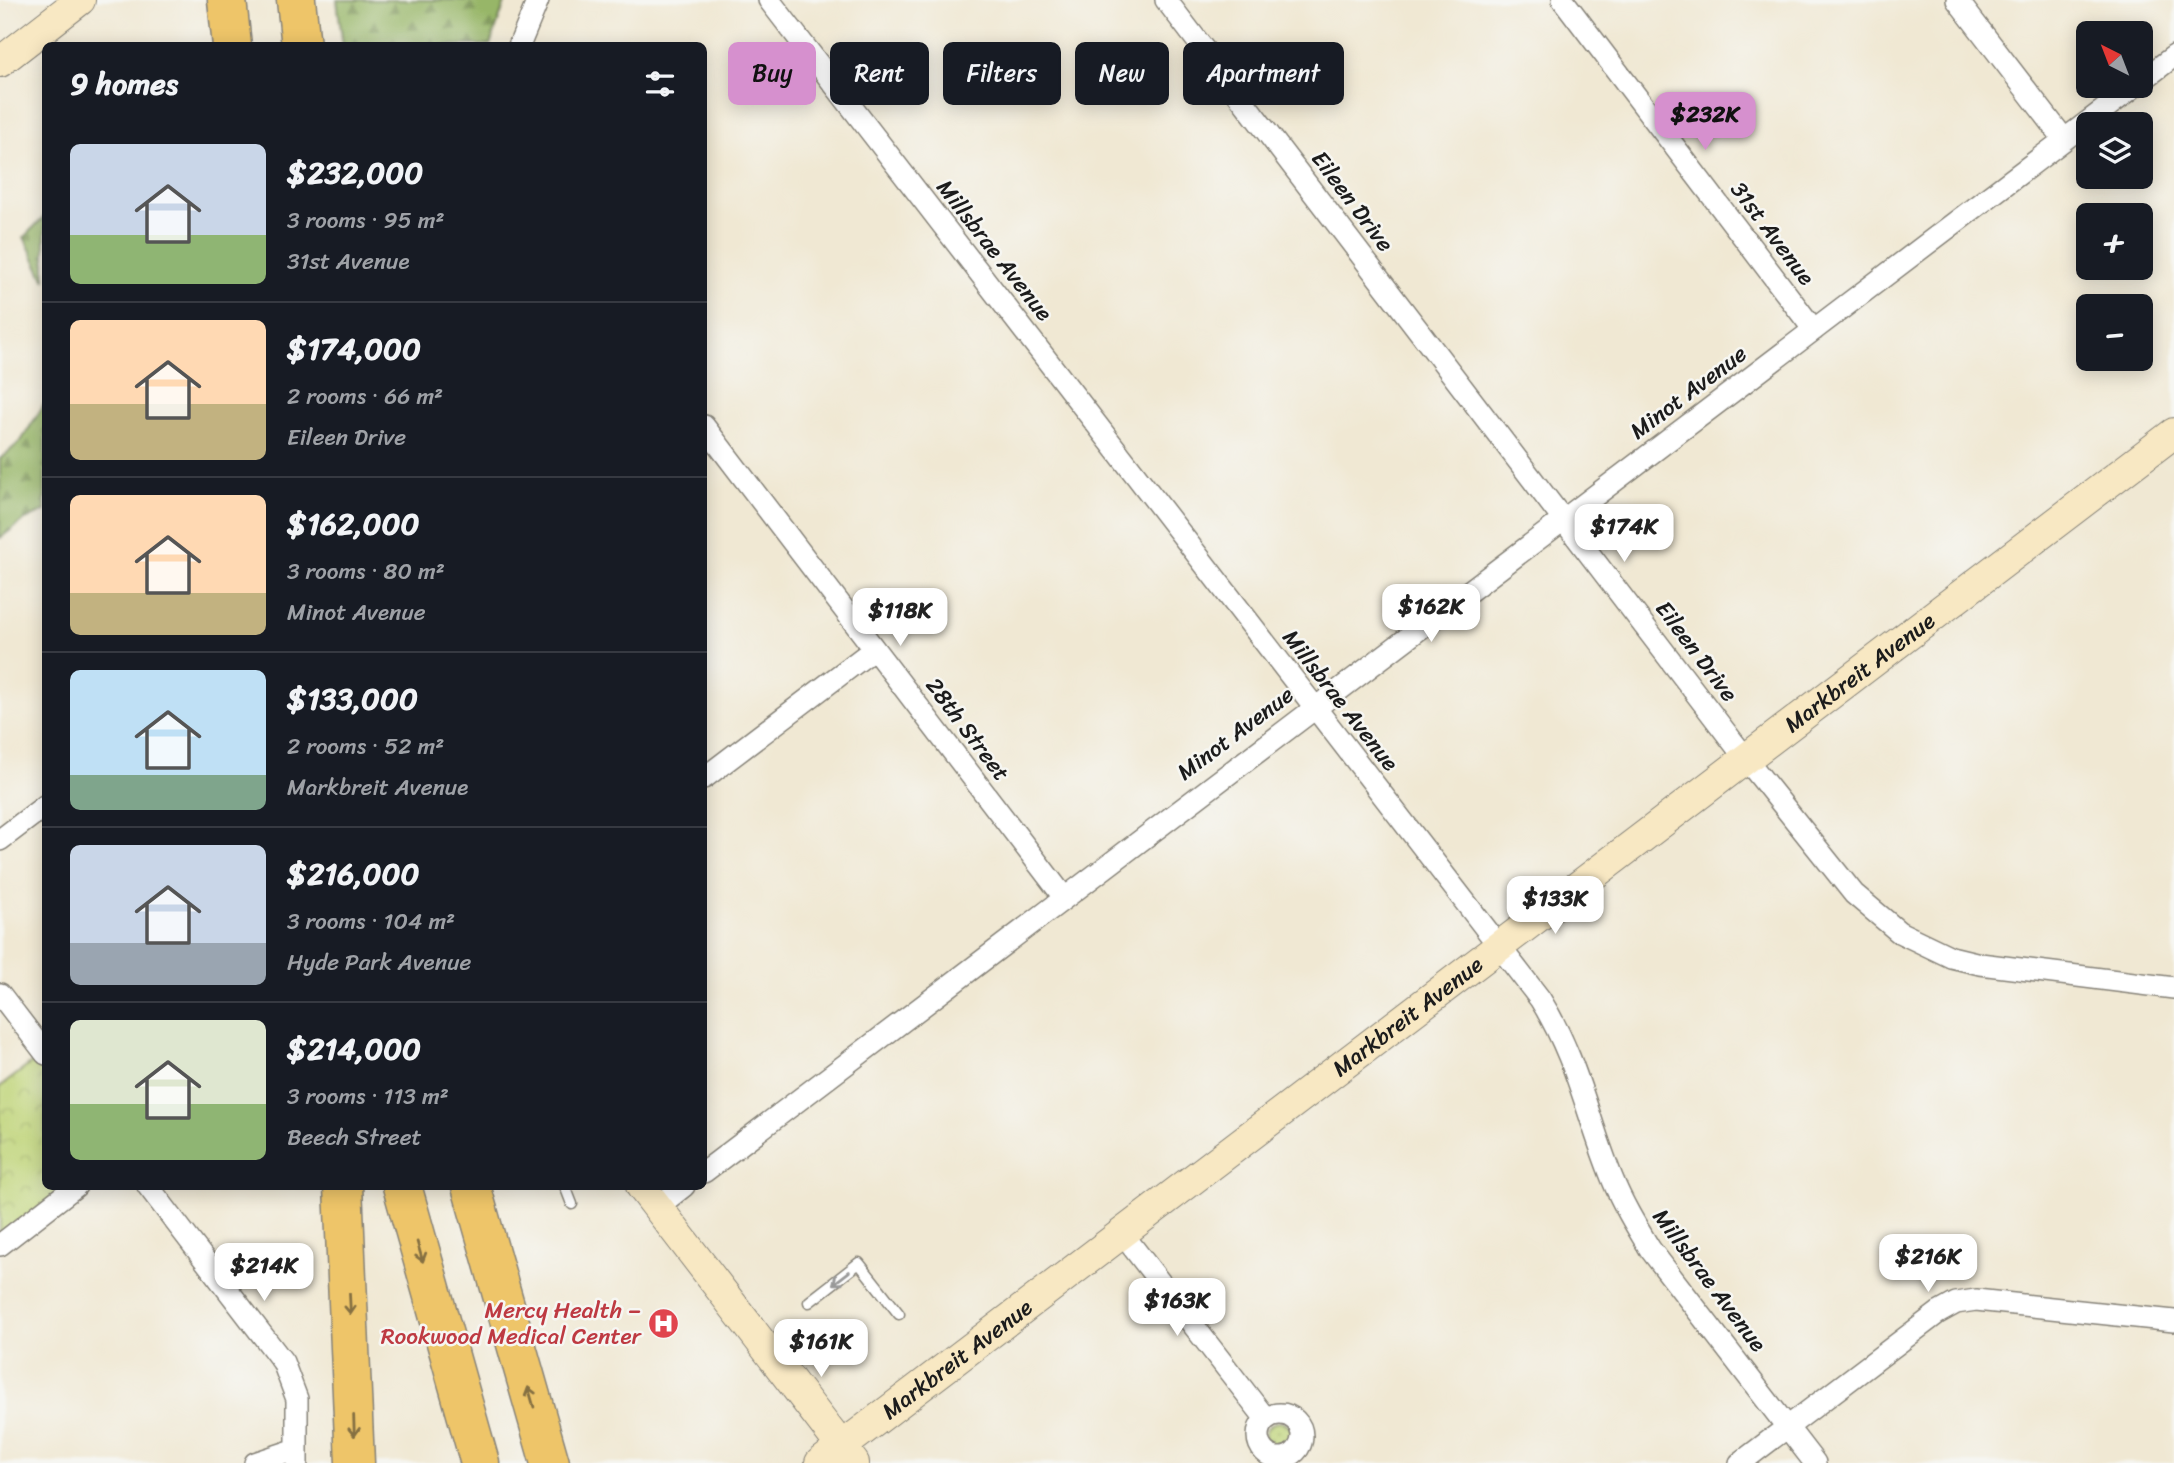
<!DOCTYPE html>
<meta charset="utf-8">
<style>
body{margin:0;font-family:Sriracha,sans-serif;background:#242831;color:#f1f3f6;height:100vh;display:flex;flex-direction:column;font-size:26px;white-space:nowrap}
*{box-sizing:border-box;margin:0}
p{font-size:23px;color:#9ea1a6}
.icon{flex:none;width:38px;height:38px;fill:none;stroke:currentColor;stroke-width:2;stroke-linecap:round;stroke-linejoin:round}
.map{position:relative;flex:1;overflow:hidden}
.details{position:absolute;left:42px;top:42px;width:665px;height:1148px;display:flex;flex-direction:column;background:#171b24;border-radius:10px;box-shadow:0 4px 18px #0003}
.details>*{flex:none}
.banner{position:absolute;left:728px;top:42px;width:665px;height:63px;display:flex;gap:14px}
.needle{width:46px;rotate:318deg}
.controls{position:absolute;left:2076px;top:21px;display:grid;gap:14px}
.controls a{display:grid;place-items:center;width:77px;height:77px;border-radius:10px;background:#171b24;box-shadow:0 4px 18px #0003;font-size:35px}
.price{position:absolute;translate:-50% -60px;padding:0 16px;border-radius:14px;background:#fff;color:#222;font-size:23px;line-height:46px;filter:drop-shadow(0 2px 4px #0008)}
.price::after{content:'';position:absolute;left:50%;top:42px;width:21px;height:16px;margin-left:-10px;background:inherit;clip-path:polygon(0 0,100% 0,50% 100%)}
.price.active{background:#d690ce;color:#111}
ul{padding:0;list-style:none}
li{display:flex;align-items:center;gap:21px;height:175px;padding:0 28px}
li+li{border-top:2px solid #363941}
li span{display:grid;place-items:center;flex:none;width:196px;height:140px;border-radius:10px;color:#555}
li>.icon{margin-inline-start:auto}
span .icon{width:84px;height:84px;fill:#fffc;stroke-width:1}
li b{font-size:30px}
h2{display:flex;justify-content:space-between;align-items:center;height:84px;padding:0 28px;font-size:30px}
.tag{padding:0 24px;border-radius:10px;background:#171b24;box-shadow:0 4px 18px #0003;font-size:24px;line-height:63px}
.tag.active{background:#d690ce;color:#111}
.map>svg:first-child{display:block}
.grass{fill:url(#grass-dots);stroke:#6e784a;stroke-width:2}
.forest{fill:url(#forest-firs);stroke:#5a6942;stroke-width:2}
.park{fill:url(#park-crowns);stroke:#6e784a;stroke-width:2}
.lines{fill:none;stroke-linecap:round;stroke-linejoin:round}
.lane-casing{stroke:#868278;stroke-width:13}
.street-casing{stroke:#868278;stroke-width:24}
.secondary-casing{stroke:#868278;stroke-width:32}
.highway-casing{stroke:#868278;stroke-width:41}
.lane{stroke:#fff;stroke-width:10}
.street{stroke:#fff;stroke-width:21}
.secondary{stroke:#f8e8c3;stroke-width:30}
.highway{stroke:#eec569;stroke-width:38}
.oneway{stroke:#857042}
.oneway2{stroke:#999}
.labels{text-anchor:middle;stroke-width:5;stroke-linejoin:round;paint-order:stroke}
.street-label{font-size:23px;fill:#1c1c1c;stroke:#f6f6f2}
.health-label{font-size:23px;fill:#be3a42;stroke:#f6f6f2;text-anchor:end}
</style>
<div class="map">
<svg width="2174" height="1463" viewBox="0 0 2174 1463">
<defs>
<pattern id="grass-dots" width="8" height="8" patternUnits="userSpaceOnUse" patternTransform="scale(1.75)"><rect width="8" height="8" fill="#bfd478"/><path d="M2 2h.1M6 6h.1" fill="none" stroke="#a4b567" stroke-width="1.8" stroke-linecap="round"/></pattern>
<pattern id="forest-firs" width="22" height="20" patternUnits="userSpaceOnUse" patternTransform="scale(1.75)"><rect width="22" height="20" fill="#97b668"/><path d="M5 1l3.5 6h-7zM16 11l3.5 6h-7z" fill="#7a9355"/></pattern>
<pattern id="park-crowns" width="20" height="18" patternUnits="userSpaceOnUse" patternTransform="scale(1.75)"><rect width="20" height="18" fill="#bfd478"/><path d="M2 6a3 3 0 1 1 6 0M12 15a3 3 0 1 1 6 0" fill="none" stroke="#a4b567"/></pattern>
</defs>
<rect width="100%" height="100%" fill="#f6f6f2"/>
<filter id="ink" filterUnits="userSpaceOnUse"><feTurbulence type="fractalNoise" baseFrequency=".0143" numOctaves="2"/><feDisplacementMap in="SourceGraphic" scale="14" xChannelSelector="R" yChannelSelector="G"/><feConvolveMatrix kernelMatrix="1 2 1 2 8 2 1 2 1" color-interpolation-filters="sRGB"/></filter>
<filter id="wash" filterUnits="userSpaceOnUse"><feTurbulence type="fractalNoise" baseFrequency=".00686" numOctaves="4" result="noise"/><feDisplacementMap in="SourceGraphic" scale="28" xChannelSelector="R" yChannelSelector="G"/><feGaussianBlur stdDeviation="1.57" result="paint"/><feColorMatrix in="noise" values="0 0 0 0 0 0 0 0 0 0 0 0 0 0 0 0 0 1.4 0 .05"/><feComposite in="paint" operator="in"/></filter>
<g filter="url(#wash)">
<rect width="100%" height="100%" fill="#f0e8d3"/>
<!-- grass -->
<path class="grass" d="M1265 1436a14 14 0 1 1 28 0a14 14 0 1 1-28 0Z"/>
<!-- forest -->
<path class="forest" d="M337,0H506L490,45L343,46Z
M45,216V281L24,237Z
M45,403V511L23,521L0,538V459L21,441Z"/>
<!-- park -->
<path class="park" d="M45,1053L46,1186L76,1187L0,1245V1087Z"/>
</g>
<g filter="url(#ink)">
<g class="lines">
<defs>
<path id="lane" d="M565,1186L572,1204
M809,1302L859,1263L899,1314"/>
<path id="street" d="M769,0L1540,999C1578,1060 1586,1114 1612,1178C1622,1203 1636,1226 1650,1249L1815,1463
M1166,0L1746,759L1854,894L1899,932L1951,957L1980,964L2174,988
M1563,0L1814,330
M1957,0L2064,139
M519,46L538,0
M2140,82L2174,56
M704,426L1063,896
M704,778L874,649
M0,840L46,805
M0,994L46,1054
M704,1172L2135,86
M148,1186L283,1362L297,1399V1463
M656,1208L684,1186
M1121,1232L1266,1419
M0,1245L76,1186
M1258 1436a22 22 0 1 1 44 0a22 22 0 1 1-44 0Z
M255,1463L297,1449
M1740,1463L1938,1313L1956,1303L1976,1300L2174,1321"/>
<g id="secondary">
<path d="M0,62L80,0"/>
<path d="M641,1186L854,1463"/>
<path id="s1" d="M820,1463L2174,433"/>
</g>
<path id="highway" d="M227,0L232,46
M296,0L301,46
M343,1186L355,1463
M402,1186L480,1463
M471,1186L550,1463"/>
</defs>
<!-- lane casing -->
<use href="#lane" class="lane-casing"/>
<!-- street casing -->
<use href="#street" class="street-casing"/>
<!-- secondary casing -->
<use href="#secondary" class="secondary-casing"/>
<!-- highway casing -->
<use href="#highway" class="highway-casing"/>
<!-- lane -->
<use href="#lane" class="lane"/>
<!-- street -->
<use href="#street" class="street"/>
<!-- secondary -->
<use href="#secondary" class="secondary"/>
<!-- highway -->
<use href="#highway" class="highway"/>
</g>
<!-- one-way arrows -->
<defs><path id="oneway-shaft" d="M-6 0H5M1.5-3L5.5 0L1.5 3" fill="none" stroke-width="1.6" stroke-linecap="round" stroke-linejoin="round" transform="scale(1.75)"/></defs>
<g class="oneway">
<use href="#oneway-shaft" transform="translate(420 1252) rotate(74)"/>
<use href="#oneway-shaft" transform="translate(350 1304) rotate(87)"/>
<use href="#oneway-shaft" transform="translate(531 1397) rotate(-106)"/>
<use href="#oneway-shaft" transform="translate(354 1426) rotate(88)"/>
</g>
<use class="oneway2" href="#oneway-shaft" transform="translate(841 1278) rotate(142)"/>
</g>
<!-- icons -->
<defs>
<symbol id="hospital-disc" viewBox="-11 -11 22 22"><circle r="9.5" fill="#e0444e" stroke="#f6f6f2"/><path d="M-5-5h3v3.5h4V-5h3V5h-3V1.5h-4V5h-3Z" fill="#fff"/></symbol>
</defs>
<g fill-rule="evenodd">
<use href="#hospital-disc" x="646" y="1306" width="35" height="35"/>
</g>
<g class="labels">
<!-- street labels -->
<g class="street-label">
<text transform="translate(1353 201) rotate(53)" y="8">Eileen Drive</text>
<text transform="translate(1773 233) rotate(53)" y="8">31st Avenue</text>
<text transform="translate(995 250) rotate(52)" y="8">Millsbrae Avenue</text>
<text transform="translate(1688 392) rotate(-37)" y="8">Minot Avenue</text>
<text transform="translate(1697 651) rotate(53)" y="8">Eileen Drive</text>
<text dy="8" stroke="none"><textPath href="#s1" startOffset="1306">Markbreit Avenue</textPath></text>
<text transform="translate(1341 700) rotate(52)" y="8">Millsbrae Avenue</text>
<text transform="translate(968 729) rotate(53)" y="8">28th Street</text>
<text transform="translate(1235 733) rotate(-37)" y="8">Minot Avenue</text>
<text dy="8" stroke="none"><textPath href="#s1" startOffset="738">Markbreit Avenue</textPath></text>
<text transform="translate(1710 1280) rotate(53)" y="8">Millsbrae Avenue</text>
<text dy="8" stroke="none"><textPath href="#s1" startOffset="172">Markbreit Avenue</textPath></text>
</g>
<!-- health labels -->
<g class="health-label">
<text x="641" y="1318">Mercy Health –<tspan x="641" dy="26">Rookwood Medical Center</tspan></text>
</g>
</g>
</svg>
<div class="controls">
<a><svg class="needle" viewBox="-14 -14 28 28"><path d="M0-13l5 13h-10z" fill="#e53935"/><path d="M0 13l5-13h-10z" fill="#9ea1a6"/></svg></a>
<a><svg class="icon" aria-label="layers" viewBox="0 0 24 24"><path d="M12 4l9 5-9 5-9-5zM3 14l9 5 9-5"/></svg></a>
<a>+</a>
<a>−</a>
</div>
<b class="price active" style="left:1705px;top:152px">$232K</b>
<b class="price" style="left:1624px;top:564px">$174K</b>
<b class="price" style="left:1431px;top:644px">$162K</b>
<b class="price" style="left:900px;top:648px">$118K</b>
<b class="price" style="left:1555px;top:936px">$133K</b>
<b class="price" style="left:1928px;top:1294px">$216K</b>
<b class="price" style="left:264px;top:1303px">$214K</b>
<b class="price" style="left:1177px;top:1338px">$163K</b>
<b class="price" style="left:821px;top:1379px">$161K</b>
<div class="banner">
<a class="tag active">Buy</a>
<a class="tag">Rent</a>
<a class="tag">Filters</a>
<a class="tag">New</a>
<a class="tag">Apartment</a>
</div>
<section class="details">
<h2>9 homes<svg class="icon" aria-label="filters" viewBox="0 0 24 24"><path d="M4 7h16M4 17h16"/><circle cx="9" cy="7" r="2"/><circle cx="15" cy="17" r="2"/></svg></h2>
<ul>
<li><span style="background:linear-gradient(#c9d6e8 65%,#8fb573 0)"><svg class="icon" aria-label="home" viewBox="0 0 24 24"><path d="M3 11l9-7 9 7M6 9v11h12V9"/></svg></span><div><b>$232,000</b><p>3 rooms · 95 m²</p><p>31st Avenue</p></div></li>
<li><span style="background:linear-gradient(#ffd9b3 60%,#c2b280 0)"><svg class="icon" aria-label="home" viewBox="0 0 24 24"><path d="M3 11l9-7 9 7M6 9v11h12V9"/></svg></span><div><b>$174,000</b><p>2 rooms · 66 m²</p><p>Eileen Drive</p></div></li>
<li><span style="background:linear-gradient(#ffd9b3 70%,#c2b280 0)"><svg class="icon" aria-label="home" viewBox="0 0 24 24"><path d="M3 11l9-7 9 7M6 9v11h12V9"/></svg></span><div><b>$162,000</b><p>3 rooms · 80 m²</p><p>Minot Avenue</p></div></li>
<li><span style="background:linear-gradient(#bfe0f5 75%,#7fa58c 0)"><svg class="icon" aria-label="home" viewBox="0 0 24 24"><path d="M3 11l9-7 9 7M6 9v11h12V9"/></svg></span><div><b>$133,000</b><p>2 rooms · 52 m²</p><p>Markbreit Avenue</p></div></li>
<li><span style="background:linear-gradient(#c9d6e8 70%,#9aa5b1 0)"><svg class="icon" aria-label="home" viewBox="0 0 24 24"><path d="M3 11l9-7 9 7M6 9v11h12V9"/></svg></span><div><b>$216,000</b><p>3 rooms · 104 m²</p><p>Hyde Park Avenue</p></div></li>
<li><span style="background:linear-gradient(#dfe7d0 60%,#8fb573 0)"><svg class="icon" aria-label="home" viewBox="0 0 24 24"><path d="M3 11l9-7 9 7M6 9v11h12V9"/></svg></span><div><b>$214,000</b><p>3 rooms · 113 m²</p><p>Beech Street</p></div></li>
</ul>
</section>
</div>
